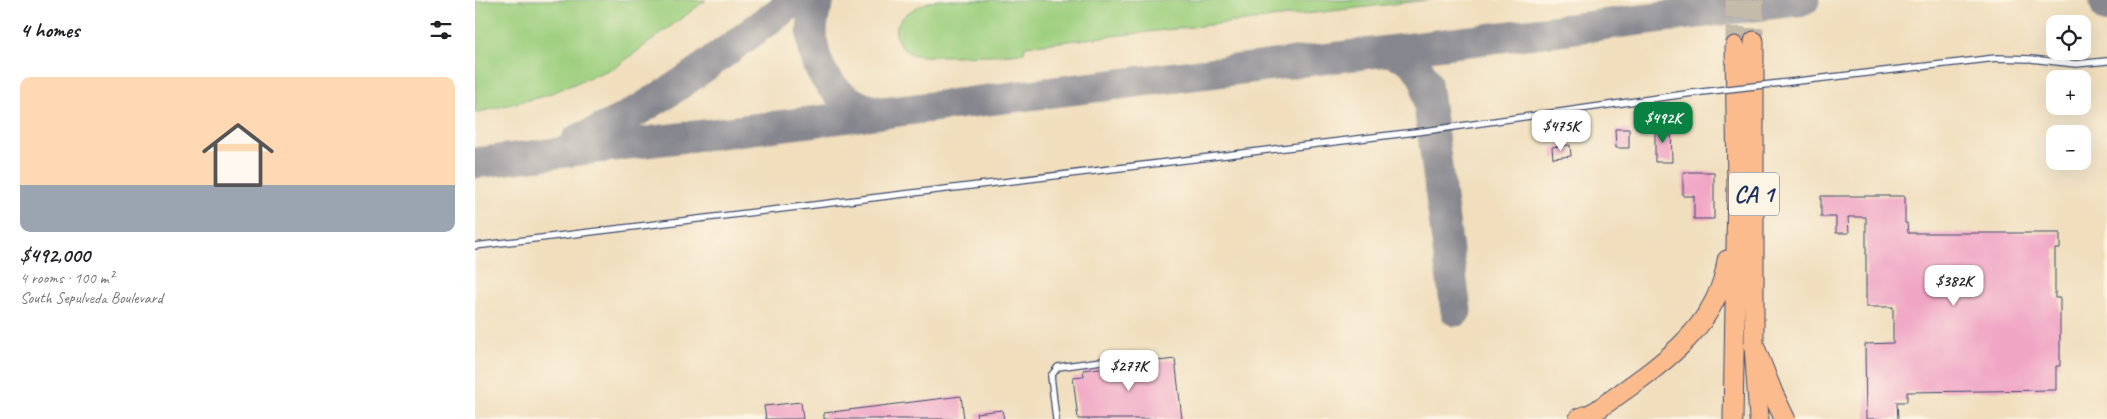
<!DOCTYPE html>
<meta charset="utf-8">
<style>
body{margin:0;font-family:Caveat,sans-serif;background:#f2f2f2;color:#202124;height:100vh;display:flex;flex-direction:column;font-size:19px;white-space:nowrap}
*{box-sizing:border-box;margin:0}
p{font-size:16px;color:#757577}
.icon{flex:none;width:28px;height:28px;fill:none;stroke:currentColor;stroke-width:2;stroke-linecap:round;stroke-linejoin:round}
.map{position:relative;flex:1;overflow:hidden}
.sheet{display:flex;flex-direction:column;background:#fff;width:475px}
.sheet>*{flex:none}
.buttons{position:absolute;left:1571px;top:15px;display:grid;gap:10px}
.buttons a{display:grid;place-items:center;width:45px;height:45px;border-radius:10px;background:#fff;box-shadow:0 5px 20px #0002;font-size:25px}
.price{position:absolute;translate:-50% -42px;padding:0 11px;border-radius:10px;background:#fff;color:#222;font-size:16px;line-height:32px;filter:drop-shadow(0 1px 2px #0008)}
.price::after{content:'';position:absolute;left:50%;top:30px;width:15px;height:11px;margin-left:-8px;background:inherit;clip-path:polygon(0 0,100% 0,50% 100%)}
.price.on{background:#0b8043;color:#fff}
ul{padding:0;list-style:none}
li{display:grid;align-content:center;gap:10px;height:265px;padding:0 20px}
li span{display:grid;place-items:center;height:155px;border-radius:10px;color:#555}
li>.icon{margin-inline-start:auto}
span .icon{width:90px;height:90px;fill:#fffc;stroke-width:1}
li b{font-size:21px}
h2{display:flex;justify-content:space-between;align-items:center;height:60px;padding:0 20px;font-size:21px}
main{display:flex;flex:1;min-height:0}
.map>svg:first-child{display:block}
.green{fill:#9ecf7f;stroke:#5c7f6e}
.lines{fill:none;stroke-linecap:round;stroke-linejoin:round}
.taxiway{stroke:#86868e;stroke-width:31}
.building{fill:#f0a5c5}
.trunk-tunnel{stroke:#c5bbaa;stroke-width:19;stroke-dasharray:19 9;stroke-linecap:butt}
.service-casing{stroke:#3b496c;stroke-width:8}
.trunk-casing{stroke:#3b496c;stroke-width:21}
.motorway-casing{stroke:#3b496c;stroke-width:22}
.service{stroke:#fff;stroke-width:5.5}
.trunk{stroke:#fbbb8c;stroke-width:19}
.motorway{stroke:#fbbb8c;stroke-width:20}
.service-bridge-casing{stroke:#3b496c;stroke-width:8;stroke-linecap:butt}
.service-bridge{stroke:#fff;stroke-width:5.5}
.labels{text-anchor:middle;stroke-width:4;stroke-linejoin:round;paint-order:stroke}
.shield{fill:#fcf5e5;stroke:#5e6a86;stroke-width:1}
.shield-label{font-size:24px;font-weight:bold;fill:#1b2f5e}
</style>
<main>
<section class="sheet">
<h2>4 homes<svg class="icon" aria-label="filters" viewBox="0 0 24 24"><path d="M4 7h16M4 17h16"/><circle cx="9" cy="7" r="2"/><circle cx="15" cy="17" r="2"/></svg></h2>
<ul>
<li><span style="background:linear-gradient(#ffd9b3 70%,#9aa5b1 0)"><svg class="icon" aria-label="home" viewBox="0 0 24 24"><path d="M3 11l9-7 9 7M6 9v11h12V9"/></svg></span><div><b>$492,000</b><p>4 rooms · 100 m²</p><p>South Sepulveda Boulevard</p></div></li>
</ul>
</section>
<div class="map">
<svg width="1632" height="419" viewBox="0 0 1632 419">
<rect width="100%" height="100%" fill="#fcf5e5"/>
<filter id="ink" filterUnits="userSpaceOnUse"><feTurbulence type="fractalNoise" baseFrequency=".02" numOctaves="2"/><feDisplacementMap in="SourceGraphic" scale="10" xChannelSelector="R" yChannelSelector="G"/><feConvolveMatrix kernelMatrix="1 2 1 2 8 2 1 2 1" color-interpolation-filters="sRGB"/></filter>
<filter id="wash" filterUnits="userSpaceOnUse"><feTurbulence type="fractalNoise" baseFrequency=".0096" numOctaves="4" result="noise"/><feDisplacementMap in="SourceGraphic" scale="20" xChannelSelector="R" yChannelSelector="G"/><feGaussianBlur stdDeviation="1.12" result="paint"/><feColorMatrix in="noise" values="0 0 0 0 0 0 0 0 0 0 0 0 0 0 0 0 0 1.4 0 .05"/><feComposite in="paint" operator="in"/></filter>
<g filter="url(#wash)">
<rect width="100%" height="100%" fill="#f0debd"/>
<!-- green -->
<path class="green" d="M14,0H231L141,67L69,96L0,113V2Z
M459,0H953L550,46L549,53C522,55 495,56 468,56C458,56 446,57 437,54C427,51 420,40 421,30C424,13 446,5 459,0Z"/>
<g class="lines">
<!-- taxiway -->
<path class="taxiway" d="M344,0C323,50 352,104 406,112
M1629,0L1632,8
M912,51C932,55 943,64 951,83L981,311
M102,140C184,108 250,50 321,0
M0,163L1329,0"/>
</g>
<g id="blocks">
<!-- building -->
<path class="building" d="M1180,125H1196L1197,162H1180Z
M1140,129H1154V148H1141Z
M1095,145L1096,156L1078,158L1077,147Z
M1208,172H1239V219H1219V196H1208Z
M1346,196H1430V223H1432L1433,233H1585V249H1580V298H1585V366H1581V390L1432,392V402H1422L1423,419H1391L1390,344L1418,343V307H1391V217H1373L1374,233H1361V217H1346Z
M700,359L707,419H603L598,377L609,376L608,370Z
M486,396L489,419H349V413Z
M326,402L328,419H291L289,406Z
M527,410L529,419H502L501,413Z"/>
</g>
</g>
<g filter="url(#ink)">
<use href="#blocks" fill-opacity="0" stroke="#3b496c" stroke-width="1"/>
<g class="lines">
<!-- trunk-tunnel -->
<path class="trunk-tunnel" d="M1279,0V41
M1260,46V0"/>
<defs>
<path id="service" d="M1306,83L1521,58L1556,59L1601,64L1632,61
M0,246L957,130L1218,93
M581,419L576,376L583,367L648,358"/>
<path id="trunk" d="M1279,41V346L1284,419
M1104,418L1118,413C1172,373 1243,334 1252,260
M1258,419L1262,187L1260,46"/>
<path id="motorway" d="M1279,346L1298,394L1310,419
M1110,419L1118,413"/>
</defs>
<!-- service casing -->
<use href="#service" class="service-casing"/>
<!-- trunk casing -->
<use href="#trunk" class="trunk-casing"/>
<!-- motorway casing -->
<use href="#motorway" class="motorway-casing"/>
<!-- service -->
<use href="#service" class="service"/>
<!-- trunk -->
<use href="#trunk" class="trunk"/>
<!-- motorway -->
<use href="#motorway" class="motorway"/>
<defs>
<path id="service-bridge" d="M1218,93L1306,83"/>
</defs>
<!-- service-bridge casing -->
<use href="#service-bridge" class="service-bridge-casing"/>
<!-- service-bridge -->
<use href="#service-bridge" class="service-bridge"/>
</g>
</g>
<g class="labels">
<!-- shield labels -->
<rect class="shield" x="1254" y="172.5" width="50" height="43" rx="4"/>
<g class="shield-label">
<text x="1279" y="202">CA 1</text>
</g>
</g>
</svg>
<div class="buttons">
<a><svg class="icon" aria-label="locate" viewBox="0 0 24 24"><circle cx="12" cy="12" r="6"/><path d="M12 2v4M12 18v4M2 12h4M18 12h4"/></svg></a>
<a>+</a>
<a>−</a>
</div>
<b class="price on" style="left:1188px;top:144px">$492K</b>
<b class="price" style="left:1086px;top:152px">$475K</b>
<b class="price" style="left:1479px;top:307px">$382K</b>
<b class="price" style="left:654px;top:392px">$277K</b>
</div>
</main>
